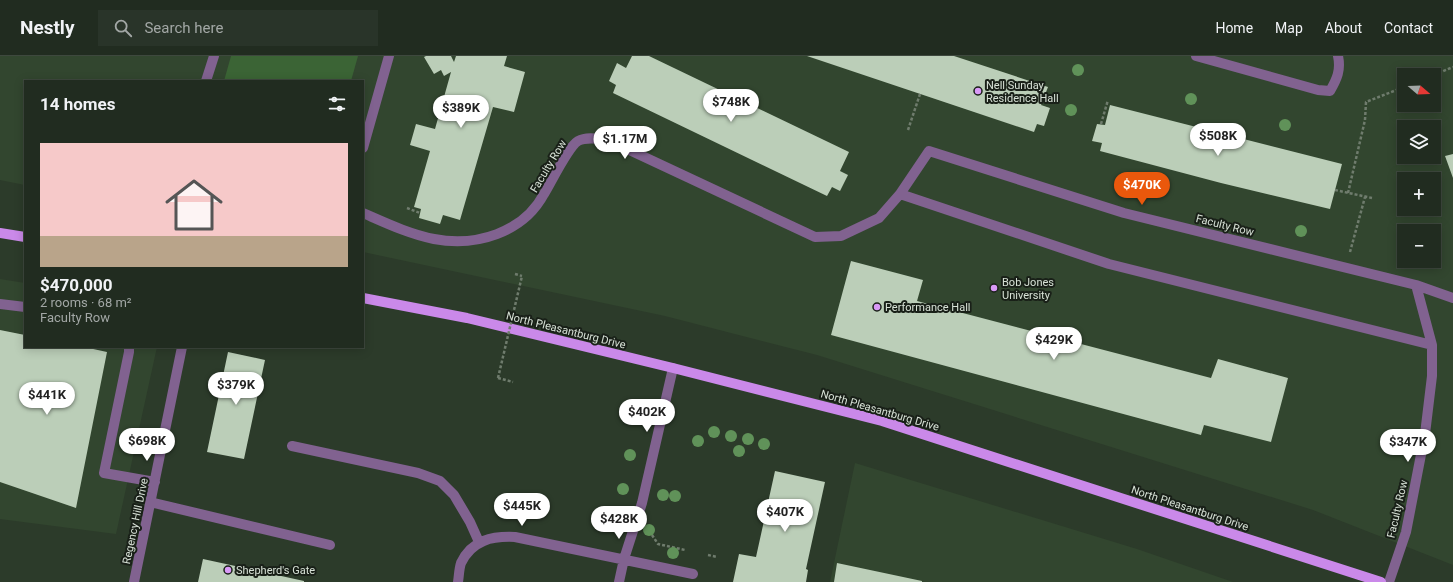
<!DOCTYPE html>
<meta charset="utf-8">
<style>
body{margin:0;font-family:Roboto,sans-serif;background:#293429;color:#f1f3f6;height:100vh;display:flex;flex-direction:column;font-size:15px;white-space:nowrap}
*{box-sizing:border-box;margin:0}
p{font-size:13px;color:#a2a7a5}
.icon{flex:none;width:22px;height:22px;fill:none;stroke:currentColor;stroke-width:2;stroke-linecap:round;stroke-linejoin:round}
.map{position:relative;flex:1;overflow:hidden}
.drawer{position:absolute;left:24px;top:24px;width:340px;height:268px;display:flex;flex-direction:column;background:#212c20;border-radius:0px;box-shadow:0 2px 10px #0003,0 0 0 1px #3e483e}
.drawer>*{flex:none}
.needle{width:26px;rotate:109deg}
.tools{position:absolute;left:1397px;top:12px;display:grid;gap:8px}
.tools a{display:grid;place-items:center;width:44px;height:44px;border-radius:0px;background:#212c20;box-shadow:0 2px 10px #0003,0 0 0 1px #3e483e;font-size:20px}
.price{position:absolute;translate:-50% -34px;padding:0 9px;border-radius:14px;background:#fff;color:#222;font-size:13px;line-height:26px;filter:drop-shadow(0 1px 2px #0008)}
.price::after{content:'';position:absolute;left:50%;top:24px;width:12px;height:9px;margin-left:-6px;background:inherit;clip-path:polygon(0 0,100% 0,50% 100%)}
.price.on{background:#ea580c;color:#fff}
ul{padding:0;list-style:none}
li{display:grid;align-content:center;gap:8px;height:212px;padding:0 16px}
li+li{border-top:1px solid #3e483e}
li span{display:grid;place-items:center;height:124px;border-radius:0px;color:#555}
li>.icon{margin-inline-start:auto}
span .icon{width:72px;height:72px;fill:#fffc;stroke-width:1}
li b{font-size:17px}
h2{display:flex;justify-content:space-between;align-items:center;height:48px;padding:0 16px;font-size:17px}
header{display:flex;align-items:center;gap:24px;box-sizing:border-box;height:56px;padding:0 20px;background:#212c20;border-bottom:1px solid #3e483e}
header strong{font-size:19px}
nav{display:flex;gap:22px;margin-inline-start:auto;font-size:14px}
.search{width:280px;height:36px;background:#293429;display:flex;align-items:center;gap:10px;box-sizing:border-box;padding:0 14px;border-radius:0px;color:#a2a7a5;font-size:15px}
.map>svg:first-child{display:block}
.built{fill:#32462f;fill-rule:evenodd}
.green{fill:#3b6435}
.building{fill:#bbceb8}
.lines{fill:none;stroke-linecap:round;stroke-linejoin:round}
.path{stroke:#6f7c6d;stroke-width:2.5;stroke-dasharray:3 2;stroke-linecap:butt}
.minor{stroke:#816290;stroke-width:10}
.major{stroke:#ca89e9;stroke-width:10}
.path-bridge{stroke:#6f7c6d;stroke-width:2.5;stroke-dasharray:3 2;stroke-linecap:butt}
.tree{fill:#609259}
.poi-dot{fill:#d99af7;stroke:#192018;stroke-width:1.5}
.labels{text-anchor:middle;stroke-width:4;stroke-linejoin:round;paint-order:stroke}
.poi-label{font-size:11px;fill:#d7e1d6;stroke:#192018;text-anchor:start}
.street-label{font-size:11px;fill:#d7e1d6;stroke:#192018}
</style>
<header>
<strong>Nestly</strong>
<div class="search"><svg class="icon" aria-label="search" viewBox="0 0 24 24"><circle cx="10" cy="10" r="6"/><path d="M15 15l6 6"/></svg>Search here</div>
<nav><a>Home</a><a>Map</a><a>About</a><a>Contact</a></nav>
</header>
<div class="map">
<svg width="1453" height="526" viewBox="0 0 1453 526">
<rect width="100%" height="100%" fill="#2c3b2a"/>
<!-- built -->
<path class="built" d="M0,0H1453V509L1313,454L817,299L665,260L363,196V25H25V129L0,124ZM1404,19H1434V49H1404ZM1404,71H1434V101H1404ZM1404,123H1434V153H1404ZM1404,175H1434V205H1404Z
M0,223L25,227V291H157L116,478L0,463Z
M855,407L1137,493L1233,526H830Z"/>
<!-- green -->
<path class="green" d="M231,0H358L351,25H224Z"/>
<!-- building -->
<path class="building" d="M426,0H451L454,6L456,0H507L504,10L525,16L514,56L493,51L460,164L443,159L440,168L419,162L421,153L414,151L430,95L410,89L416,68L435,73L451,16L444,20L441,14L434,18L424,1Z
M632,0H649L849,96L840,115L848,119L840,135L832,131L827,140L613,37L616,29L609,25L617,7L626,12Z
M807,0H954L1048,31L1041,49L1050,52L1044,70L1037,68L1034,76Z
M1110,49L1342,108L1330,153L1221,127L1100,95L1102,87L1092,85L1097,68L1105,69Z
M1453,98V122L1445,100Z
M851,205L923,224L917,245L1211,322L1218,303L1288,322L1271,386L1204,369L1201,379L831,279Z
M0,274L25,279V291H84L107,296L76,452L0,426Z
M228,296L265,304L244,403L207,396Z
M775,415L825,426L806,513L808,514L806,526H733L739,498L756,501Z
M203,503L304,525V526H198Z
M837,507L922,525V526H834Z"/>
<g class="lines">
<!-- path -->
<path class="path" d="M1434,19L1453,11
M1101,68L1108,44
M908,74L920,38
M1335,134L1372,142
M1348,137L1365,64L1366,46L1404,31
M407,152L420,157
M1350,196L1365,141
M515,218L522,220
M498,322L513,326
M652,479L658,488L685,494
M708,499L717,501"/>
<!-- minor -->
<path class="minor" d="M1196,0L1318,34L1330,35C1337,23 1341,14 1338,0
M206,25L214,0
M363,92L389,0
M900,138L1109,208L1432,289
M363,157C386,167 409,178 434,183C476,191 523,177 544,138C551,127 568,91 578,85C587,80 599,83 608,84L815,181L841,180L879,162L900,138L929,95L1124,157L1416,229L1453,242
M0,248L25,251
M129,291V296L104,417L155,426
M292,390L418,417L440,425L454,439L470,466L479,486
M150,446L330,489
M134,526L182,291
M458,526C459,520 459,513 461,507C472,484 492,480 515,481L693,518
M619,526L624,503L642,447L673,312
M1389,526L1406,476L1425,378L1432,320V289L1416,229"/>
<!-- major -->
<path class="major" d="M0,177L25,181
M363,242L467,262L673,312L882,365L1381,526"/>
<!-- path-bridge -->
<path class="path-bridge" d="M498,322L522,220"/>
</g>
<!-- trees -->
<g class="tree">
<circle cx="1078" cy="14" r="6"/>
<circle cx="1191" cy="43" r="6"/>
<circle cx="1071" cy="54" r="6"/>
<circle cx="1285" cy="69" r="6"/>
<circle cx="1301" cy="175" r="6"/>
<circle cx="714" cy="376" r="6"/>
<circle cx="731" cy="380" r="6"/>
<circle cx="748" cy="383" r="6"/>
<circle cx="698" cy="385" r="6"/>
<circle cx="764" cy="388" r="6"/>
<circle cx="739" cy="395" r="6"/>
<circle cx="630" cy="399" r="6"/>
<circle cx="623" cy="433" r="6"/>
<circle cx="663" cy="439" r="6"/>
<circle cx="675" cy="440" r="6"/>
<circle cx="616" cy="469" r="6"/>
<circle cx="649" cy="474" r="6"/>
<circle cx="673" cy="497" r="6"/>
</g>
<!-- markers -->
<g class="poi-dot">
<circle cx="978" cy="35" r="4"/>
<circle cx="994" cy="232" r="4"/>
<circle cx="877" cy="251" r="4"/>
<circle cx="228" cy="514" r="4"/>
</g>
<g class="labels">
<!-- poi labels -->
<g class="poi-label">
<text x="986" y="33">Nell Sunday<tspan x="986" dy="13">Residence Hall</tspan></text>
<text x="1002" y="230">Bob Jones<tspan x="1002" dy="13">University</tspan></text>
<text x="885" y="255">Performance Hall</text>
<text x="236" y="518">Shepherd's Gate</text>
</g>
<!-- street labels -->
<g class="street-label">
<text transform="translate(548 110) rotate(-59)" y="4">Faculty Row</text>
<text transform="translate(1225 169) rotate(14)" y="4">Faculty Row</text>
<text transform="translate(566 274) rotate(14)" y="4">North Pleasantburg Drive</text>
<text transform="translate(880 354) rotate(16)" y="4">North Pleasantburg Drive</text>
<text transform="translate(1190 452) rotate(18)" y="4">North Pleasantburg Drive</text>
<text transform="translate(1397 453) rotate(-77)" y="4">Faculty Row</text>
<text transform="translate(135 465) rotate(-78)" y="4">Regency Hill Drive</text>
</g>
</g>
</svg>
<div class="tools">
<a><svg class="needle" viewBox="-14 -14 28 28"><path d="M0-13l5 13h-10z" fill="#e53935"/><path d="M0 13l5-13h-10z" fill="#a2a7a5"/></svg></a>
<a><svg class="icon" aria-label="layers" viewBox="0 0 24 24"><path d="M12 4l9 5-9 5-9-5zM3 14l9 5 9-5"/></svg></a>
<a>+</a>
<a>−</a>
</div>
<b class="price" style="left:731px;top:67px">$748K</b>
<b class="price" style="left:461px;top:73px">$389K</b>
<b class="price" style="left:1218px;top:101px">$508K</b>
<b class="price" style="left:625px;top:104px">$1.17M</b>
<b class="price on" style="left:1142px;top:150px">$470K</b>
<b class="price" style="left:1054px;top:305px">$429K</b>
<b class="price" style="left:236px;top:350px">$379K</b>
<b class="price" style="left:47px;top:360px">$441K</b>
<b class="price" style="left:647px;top:377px">$402K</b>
<b class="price" style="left:147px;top:406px">$698K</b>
<b class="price" style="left:1408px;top:407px">$347K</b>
<b class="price" style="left:522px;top:471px">$445K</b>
<b class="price" style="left:785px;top:477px">$407K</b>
<b class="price" style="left:619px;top:484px">$428K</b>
<section class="drawer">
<h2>14 homes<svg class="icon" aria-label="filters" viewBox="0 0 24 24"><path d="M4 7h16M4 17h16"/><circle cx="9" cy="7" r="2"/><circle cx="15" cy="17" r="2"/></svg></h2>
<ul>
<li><span style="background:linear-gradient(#f6c9c9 75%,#b9a48a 0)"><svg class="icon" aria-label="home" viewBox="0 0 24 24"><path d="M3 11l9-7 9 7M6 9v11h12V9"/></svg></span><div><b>$470,000</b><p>2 rooms · 68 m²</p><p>Faculty Row</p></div></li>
</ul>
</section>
</div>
